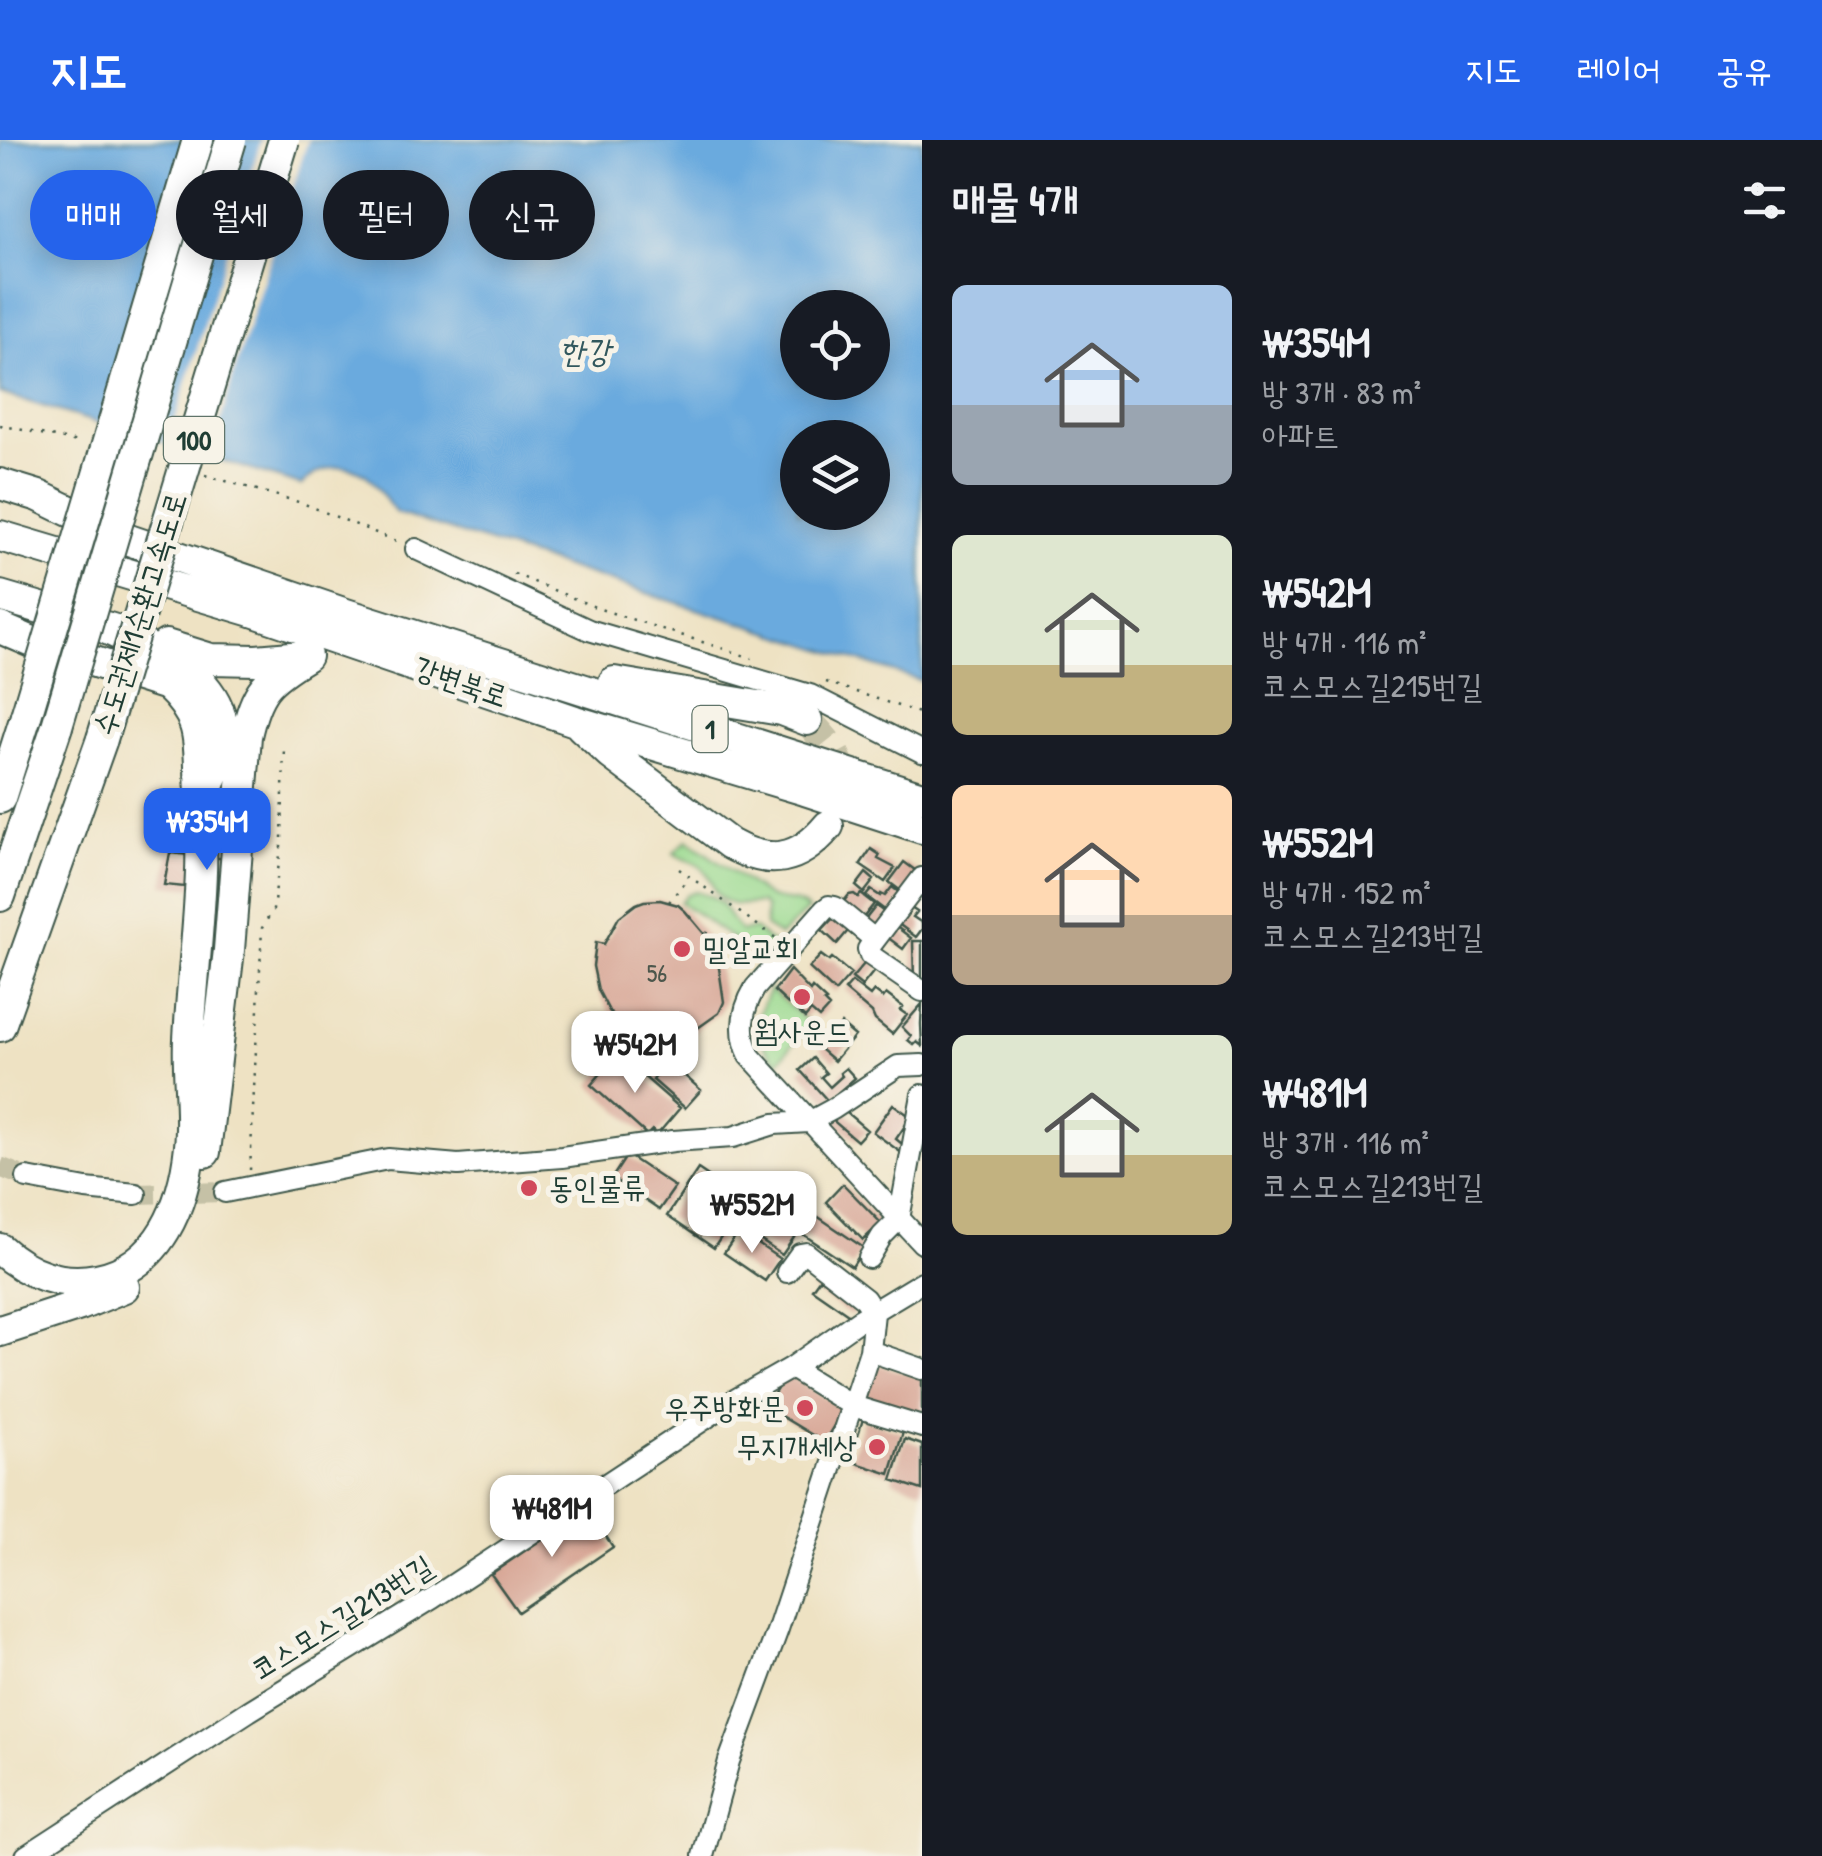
<!DOCTYPE html>
<html lang="ko">
<meta charset="utf-8">
<style>
body{margin:0;font-family:"Patrick Hand","Poor Story",sans-serif;background:#242831;color:#f1f3f6;height:100vh;display:flex;flex-direction:column;font-size:38px;white-space:nowrap}
*{box-sizing:border-box;margin:0}
p{font-size:32px;color:#9ea1a6}
.icon{flex:none;width:55px;height:55px;fill:none;stroke:currentColor;stroke-width:2;stroke-linecap:round;stroke-linejoin:round}
.map{position:relative;flex:1;overflow:hidden}
.details{display:flex;flex-direction:column;background:#171b24;width:900px}
.details>*{flex:none}
.hud{position:absolute;left:30px;top:30px;width:740px;height:90px;display:flex;gap:20px}
.buttons{position:absolute;left:780px;top:150px;display:grid;gap:20px}
.buttons a{display:grid;place-items:center;width:110px;height:110px;border-radius:50%;background:#171b24;box-shadow:0 5px 25px #0003;font-size:50px}
.price{position:absolute;translate:-50% -85px;padding:0 22px;border-radius:20px;background:#fff;color:#222;font-size:32px;line-height:65px;filter:drop-shadow(0 2px 5px #0008)}
.price::after{content:'';position:absolute;left:50%;top:60px;width:30px;height:22px;margin-left:-15px;background:inherit;clip-path:polygon(0 0,100% 0,50% 100%)}
.price.on{background:#2563eb;color:#fff}
ul{padding:0;list-style:none}
li{display:flex;align-items:center;gap:30px;height:250px;padding:0 30px}
li span{display:grid;place-items:center;flex:none;width:280px;height:200px;border-radius:15px;color:#555}
li>.icon{margin-inline-start:auto}
span .icon{width:120px;height:120px;fill:#fffc;stroke-width:1}
li b{font-size:42px}
h2{display:flex;justify-content:space-between;align-items:center;height:120px;padding:0 30px;font-size:42px}
.tag{padding:0 35px;border-radius:45px;background:#171b24;box-shadow:0 5px 25px #0003;font-size:35px;line-height:90px}
.tag.on{background:#2563eb;color:#fff}
header{display:flex;align-items:center;gap:60px;box-sizing:border-box;height:140px;padding:0 50px;background:#2563eb;color:#fff}
header strong{font-size:48px}
nav{display:flex;gap:55px;margin-inline-start:auto;font-size:35px}
main{display:flex;flex:1;min-height:0}
.map>svg:first-child{display:block}
.green{fill:#9bda90;stroke:#5d8c62;stroke-width:2.5}
.water{fill:#6aaade;stroke:#447489;stroke-width:2.5;fill-rule:evenodd}
.pier{fill:#eee2c3}
.building{fill:#d7a594}
.lines{fill:none;stroke-linecap:round;stroke-linejoin:round}
.minor-tunnel{stroke:#c5c1a6;stroke-width:20;stroke-dasharray:20 10;stroke-linecap:butt}
.highway-tunnel{stroke:#c5c1a6;stroke-width:30;stroke-dasharray:30 15;stroke-linecap:butt}
.minor-casing{stroke:#3e5649;stroke-width:24}
.highway-casing{stroke:#3e5649;stroke-width:34}
.path{stroke:#3e5649;stroke-width:2.5;stroke-dasharray:2.5 8;stroke-linecap:butt}
.minor{stroke:#fff;stroke-width:20}
.highway{stroke:#fff;stroke-width:30}
.highway-bridge-casing{stroke:#3e5649;stroke-width:34;stroke-linecap:butt}
.highway-bridge{stroke:#fff;stroke-width:30}
.poi-dot{fill:#d1495b;stroke:#f7f3e8;stroke-width:4}
.labels{text-anchor:middle;stroke-width:10;stroke-linejoin:round;paint-order:stroke}
.number-label{font-size:25px;fill:#4d574c}
.shield{fill:#f7f3e8;stroke:#60746a;stroke-width:2.5}
.shield-label{font-size:28px;font-weight:bold;fill:#1f3d34}
.street-label{font-size:30px;fill:#1f3d34;stroke:#f7f3e8}
.poi-label{font-size:30px;fill:#1f3d34;stroke:#f7f3e8;text-anchor:start}
.water-label{font-size:32px;font-style:italic;fill:#32585e;stroke:#f7f3e8}
</style>
<header>
<strong>지도</strong>
<nav><a>지도</a><a>레이어</a><a>공유</a></nav>
</header>
<main>
<div class="map">
<svg width="922" height="1716" viewBox="0 0 922 1716">
<rect width="100%" height="100%" fill="#f7f3e8"/>
<filter id="ink" filterUnits="userSpaceOnUse"><feTurbulence type="fractalNoise" baseFrequency=".01" numOctaves="2"/><feDisplacementMap in="SourceGraphic" scale="20" xChannelSelector="R" yChannelSelector="G"/><feConvolveMatrix kernelMatrix="1 2 1 2 8 2 1 2 1" color-interpolation-filters="sRGB"/></filter>
<filter id="wash" filterUnits="userSpaceOnUse"><feTurbulence type="fractalNoise" baseFrequency=".0048" numOctaves="4" result="noise"/><feDisplacementMap in="SourceGraphic" scale="40" xChannelSelector="R" yChannelSelector="G"/><feGaussianBlur stdDeviation="2.25" result="paint"/><feColorMatrix in="noise" values="0 0 0 0 0 0 0 0 0 0 0 0 0 0 0 0 0 1.4 0 .05"/><feComposite in="paint" operator="in"/></filter>
<g filter="url(#wash)">
<rect width="100%" height="100%" fill="#eee2c3"/>
<!-- green -->
<path class="green" d="M687,700L767,756C781,764 795,757 808,770L780,796L765,786L766,768L761,763C744,764 728,770 715,751C711,744 710,735 703,729C695,720 683,721 674,713Z
M696,752C730,759 722,773 741,791L754,789L774,804L761,819L680,762L686,755Z
M770,849L810,884L778,922C749,892 753,885 770,849Z"/>
<!-- water -->
<path class="water" d="M0,0H922V541L396,373C385,361 378,344 366,335C344,320 318,328 301,345L0,253ZM798,168H872V242H798ZM798,298H872V372H798Z"/>
<!-- pier -->
<path class="pier" d="M261,0H308L234,233L209,323L166,310Z"/>
<g id="blocks">
<!-- building -->
<path class="building" d="M871,709L880,715L878,719L895,728L885,742L860,725Z
M170,713L248,721L246,753L164,745Z
M904,722L919,733L905,754L889,742Z
M866,733L874,740L864,753L856,746Z
M892,747L904,756L890,774L866,756L871,750L880,756L881,754L885,756Z
M854,754L858,757L861,754L874,764L859,783L839,767L849,755Z
M660,760L678,765L685,771L706,796L719,828L724,862L719,873L685,897L684,896L679,898L667,913L640,892L625,885L609,871L598,850L593,826L596,802L604,804L619,777L636,764L644,761Z
M905,764L917,772L913,777L922,783V789L916,797L893,780Z
M876,766L889,776L874,795L861,785Z
M838,773L852,786L837,804L822,790Z
M890,782L911,798L903,809L882,793Z
M913,801H922V841H914Z
M821,815L829,821L832,818L851,834L835,852L809,828Z
M870,817L879,825L862,846L852,838Z
M790,830L810,851L812,848L826,861L824,862L829,867L819,878L811,871L805,878L795,869L797,867L791,861L788,864L774,851Z
M852,842L870,856L874,851L883,858L886,854L903,867L900,870L907,875L892,894L875,880L872,873L845,850Z
M922,864L921,884L922,906L917,902L914,905L908,900L911,896L902,887Z
M841,884L855,896L834,921L820,909Z
M618,914L680,968L657,995L652,990L647,995L591,945Z
M813,918L826,933L821,937L830,947L842,936L840,933L846,928L855,938L828,961L800,930Z
M668,921L701,950L685,968L653,940Z
M893,964L911,977L896,999L907,1008L903,1014L873,992Z
M840,967L867,990L857,1001L830,978Z
M627,1015L675,1047L659,1070L612,1038Z
M698,1029L745,1061L714,1108L667,1076Z
M843,1044L881,1083L863,1100L826,1062Z
M749,1061L797,1093L782,1115L735,1083Z
M814,1074L864,1108L852,1127L801,1093Z
M739,1091L780,1119L765,1141L724,1113Z
M820,1138L859,1164L851,1176L812,1149Z
M876,1224L922,1238V1279L865,1260Z
M786,1234L844,1269L824,1302L766,1267Z
M863,1279L903,1292L890,1334L850,1321Z
M905,1299L922,1305V1350L892,1340Z
M587,1368L613,1407L518,1472L491,1434Z"/>
</g>
</g>
<g filter="url(#ink)">
<use href="#blocks" fill-opacity="0" stroke="#3e5649" stroke-width="2.5"/>
<g class="lines">
<!-- minor-tunnel -->
<path class="minor-tunnel" d="M0,1027L27,1038
M136,1054L225,1052"/>
<!-- highway-tunnel -->
<path class="highway-tunnel" d="M807,580C828,603 845,619 842,651"/>
<defs>
<path id="minor" d="M416,409L589,490L810,555L922,612
M922,738L868,809L870,815L922,851
M874,799L835,767L829,766L825,769L755,848C742,870 738,892 750,916L922,1103
M27,1038L86,1049L136,1054
M225,1052L388,1019L458,1025L562,1017L673,1001L733,997L774,984L809,982L833,969L898,926L922,925
M869,1118L882,1096L899,1079L922,955
M870,1211L922,1229
M791,1228L853,1266L922,1287
M26,1716L249,1571L433,1458L726,1265L791,1228L859,1180L922,1142
M703,1716L729,1621L778,1489L870,1211L874,1173L865,1159L806,1113L800,1114L787,1132"/>
<path id="highway" d="M0,344L39,356L129,400L346,474L922,657
M0,396L249,470L575,581L805,650L922,688
M0,456L112,489
M0,488L35,503L167,545C206,581 198,605 201,654
M166,505L211,519L256,520L303,516
M614,542L781,570L807,580
M581,586L612,615L730,704C769,726 799,721 828,686
M0,658L26,576
M0,756L57,586
M0,886L102,599
M205,1012L229,810L246,596C256,550 266,540 306,516
M0,1109C27,1134 61,1146 97,1139C161,1127 184,1063 190,1006C194,971 187,935 189,899C192,843 199,788 201,732C202,712 200,691 203,671C208,634 234,607 218,569C199,523 144,507 103,487
M0,1191L80,1165L124,1147"/>
</defs>
<!-- minor casing -->
<use href="#minor" class="minor-casing"/>
<!-- highway casing -->
<use href="#highway" class="highway-casing"/>
<!-- path -->
<path class="path" d="M0,285L82,303
M205,335L302,363L401,403
M514,434L600,469L752,518
M826,542L922,574
M679,729L777,799
M669,762L688,738
M706,792L753,825
M250,1030L262,788L273,770L282,699L284,605"/>
<!-- minor -->
<use href="#minor" class="minor"/>
<!-- highway -->
<use href="#highway" class="highway"/>
<defs>
<path id="highway-bridge" d="M26,576L198,0
M57,586L231,0
M102,599L284,0"/>
</defs>
<!-- highway-bridge casing -->
<use href="#highway-bridge" class="highway-bridge-casing"/>
<!-- highway-bridge -->
<use href="#highway-bridge" class="highway-bridge"/>
</g>
</g>
<!-- markers -->
<g class="poi-dot">
<circle cx="682" cy="809" r="10"/>
<circle cx="802" cy="857" r="10"/>
<circle cx="529" cy="1048" r="10"/>
<circle cx="805" cy="1268" r="10"/>
<circle cx="877" cy="1307" r="10"/>
</g>
<g class="labels">
<!-- number labels -->
<g class="number-label">
<text x="657" y="842">56</text>
</g>
<!-- shield labels -->
<g class="shield">
<rect x="164" y="277" width="60" height="46" rx="8"/>
<rect x="692.5" y="566" width="35" height="46" rx="8"/>
</g>
<g class="shield-label">
<text x="194" y="310">100</text>
<text x="710" y="599">1</text>
</g>
<!-- street labels -->
<g class="street-label">
<text transform="translate(140 474) rotate(-73)" y="10">수도권제1순환고속도로</text>
<text transform="translate(461 542) rotate(19)" y="10">강변북로</text>
<text transform="translate(342 1478) rotate(-32)" y="10">코스모스길213번길</text>
</g>
<!-- poi labels -->
<g class="poi-label">
<text x="702" y="819">밀알교회</text>
<text x="802" y="901" text-anchor="middle">웜사운드</text>
<text x="549" y="1058">동인물류</text>
<text x="785" y="1278" text-anchor="end">우주방화문</text>
<text x="857" y="1317" text-anchor="end">무지개세상</text>
</g>
<!-- water labels -->
<g class="water-label">
<text x="585" y="222">한강</text>
</g>
</g>
</svg>
<div class="buttons">
<a><svg class="icon" aria-label="locate" viewBox="0 0 24 24"><circle cx="12" cy="12" r="6"/><path d="M12 2v4M12 18v4M2 12h4M18 12h4"/></svg></a>
<a><svg class="icon" aria-label="layers" viewBox="0 0 24 24"><path d="M12 4l9 5-9 5-9-5zM3 14l9 5 9-5"/></svg></a>
</div>
<b class="price on" style="left:207px;top:733px">₩354M</b>
<b class="price" style="left:635px;top:956px">₩542M</b>
<b class="price" style="left:752px;top:1116px">₩552M</b>
<b class="price" style="left:552px;top:1420px">₩481M</b>
<div class="hud">
<a class="tag on">매매</a>
<a class="tag">월세</a>
<a class="tag">필터</a>
<a class="tag">신규</a>
</div>
</div>
<section class="details">
<h2>매물 4개<svg class="icon" aria-label="filters" viewBox="0 0 24 24"><path d="M4 7h16M4 17h16"/><circle cx="9" cy="7" r="2"/><circle cx="15" cy="17" r="2"/></svg></h2>
<ul>
<li><span style="background:linear-gradient(#a9c7e8 60%,#9aa5b1 0)"><svg class="icon" aria-label="home" viewBox="0 0 24 24"><path d="M3 11l9-7 9 7M6 9v11h12V9"/></svg></span><div><b>₩354M</b><p>방 3개 · 83 m²</p><p>아파트</p></div></li>
<li><span style="background:linear-gradient(#dfe7d0 65%,#c2b280 0)"><svg class="icon" aria-label="home" viewBox="0 0 24 24"><path d="M3 11l9-7 9 7M6 9v11h12V9"/></svg></span><div><b>₩542M</b><p>방 4개 · 116 m²</p><p>코스모스길215번길</p></div></li>
<li><span style="background:linear-gradient(#ffd9b3 65%,#b9a48a 0)"><svg class="icon" aria-label="home" viewBox="0 0 24 24"><path d="M3 11l9-7 9 7M6 9v11h12V9"/></svg></span><div><b>₩552M</b><p>방 4개 · 152 m²</p><p>코스모스길213번길</p></div></li>
<li><span style="background:linear-gradient(#dfe7d0 60%,#c2b280 0)"><svg class="icon" aria-label="home" viewBox="0 0 24 24"><path d="M3 11l9-7 9 7M6 9v11h12V9"/></svg></span><div><b>₩481M</b><p>방 3개 · 116 m²</p><p>코스모스길213번길</p></div></li>
</ul>
</section>
</main>
